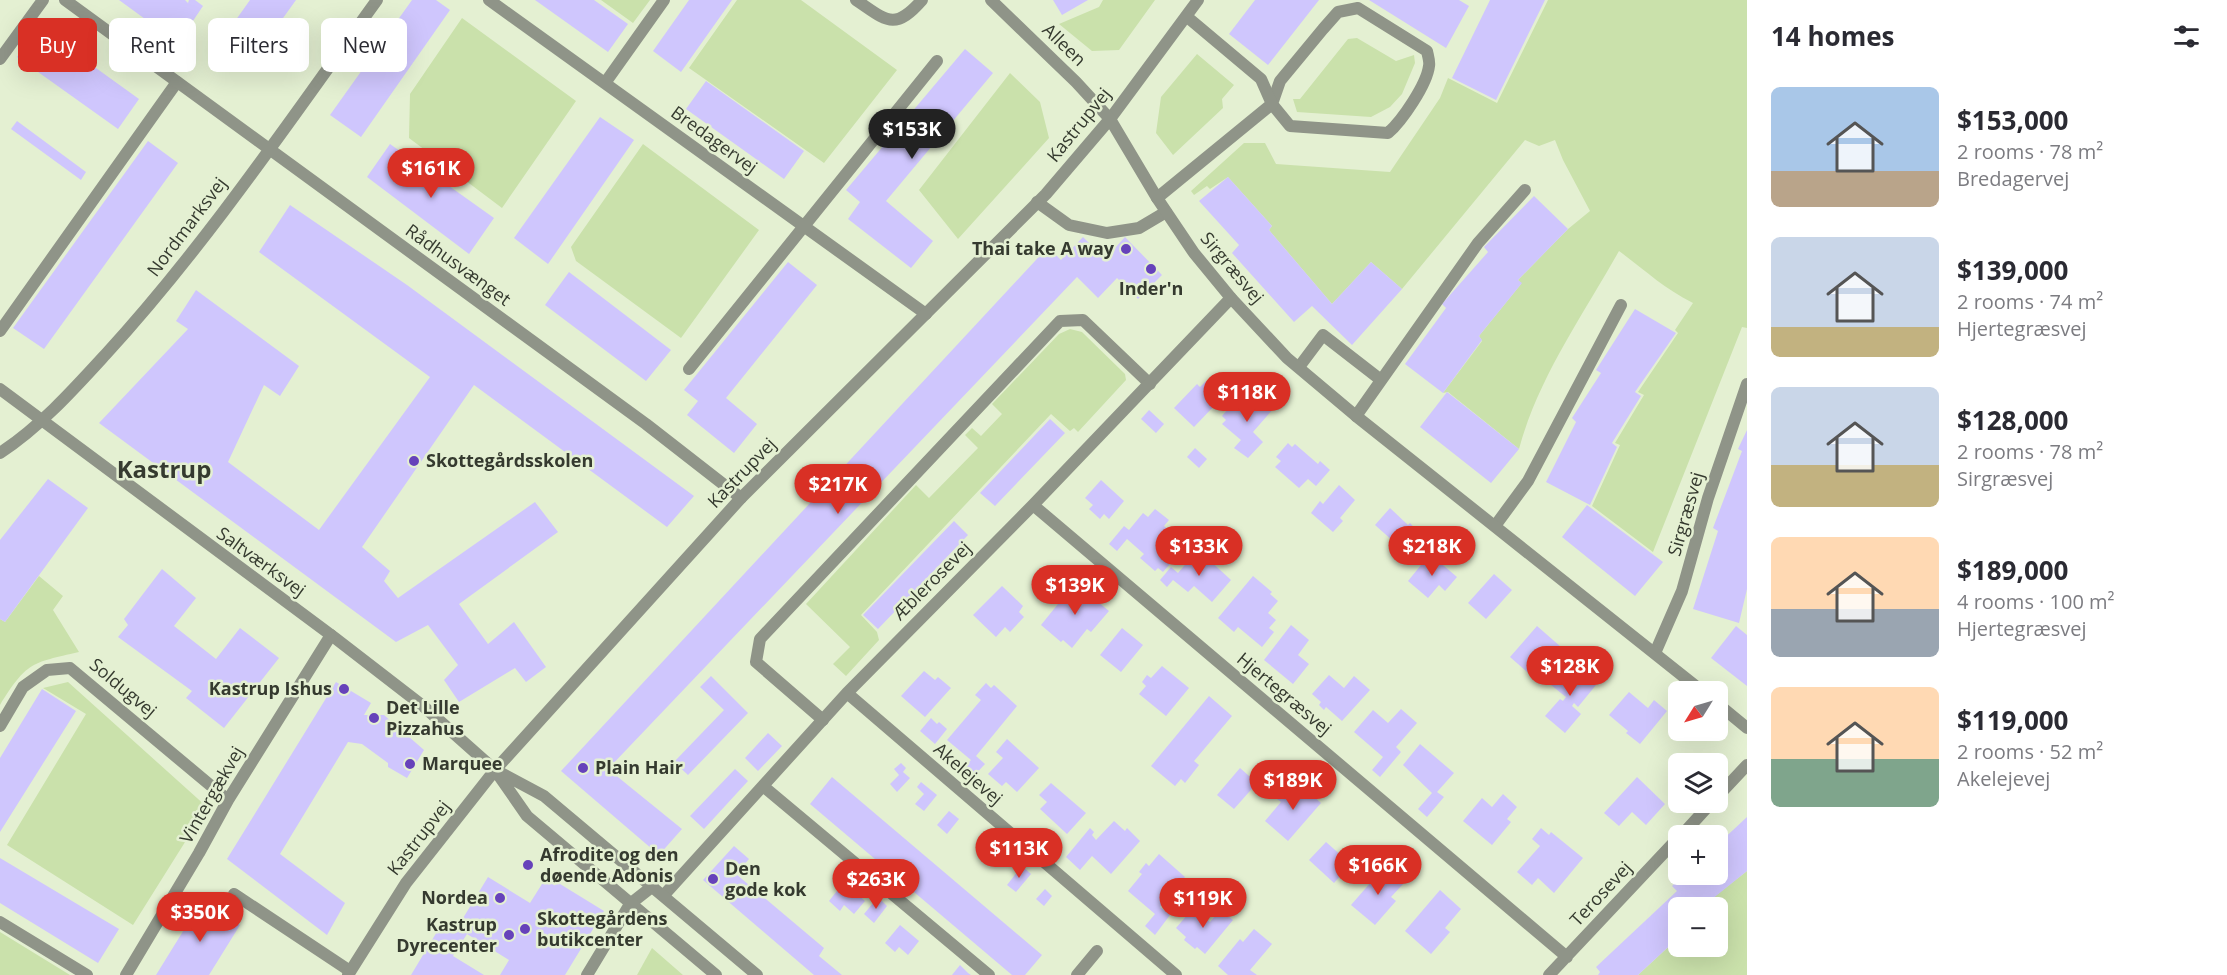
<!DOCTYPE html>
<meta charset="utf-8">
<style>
body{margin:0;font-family:"Open Sans",sans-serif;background:#f2f2f3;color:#2b2b33;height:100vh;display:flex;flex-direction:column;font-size:22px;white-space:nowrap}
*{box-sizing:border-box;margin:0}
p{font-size:20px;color:#7c7c81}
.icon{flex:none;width:33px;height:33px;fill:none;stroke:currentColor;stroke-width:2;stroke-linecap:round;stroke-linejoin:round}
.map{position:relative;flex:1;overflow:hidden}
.panel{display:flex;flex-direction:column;background:#fff;width:480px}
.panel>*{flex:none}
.top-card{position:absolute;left:18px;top:18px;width:570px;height:54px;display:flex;gap:12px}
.needle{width:39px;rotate:233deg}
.tools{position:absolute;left:1668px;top:681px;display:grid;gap:12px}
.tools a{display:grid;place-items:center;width:60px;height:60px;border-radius:9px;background:#fff;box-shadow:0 6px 24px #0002;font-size:30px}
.price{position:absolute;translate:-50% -51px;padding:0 14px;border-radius:21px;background:#d93025;color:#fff;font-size:20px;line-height:39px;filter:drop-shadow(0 2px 3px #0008)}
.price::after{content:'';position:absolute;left:50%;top:36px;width:18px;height:14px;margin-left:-9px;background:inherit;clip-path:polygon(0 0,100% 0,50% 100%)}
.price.selected{background:#222;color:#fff}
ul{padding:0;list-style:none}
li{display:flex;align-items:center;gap:18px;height:150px;padding:0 24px}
li span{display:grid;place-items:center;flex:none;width:168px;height:120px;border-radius:9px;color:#555}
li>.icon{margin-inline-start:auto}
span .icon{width:72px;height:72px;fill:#fffc;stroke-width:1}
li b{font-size:26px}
h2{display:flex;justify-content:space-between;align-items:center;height:72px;padding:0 24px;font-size:26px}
.pill{padding:0 21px;border-radius:9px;background:#fff;box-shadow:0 6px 24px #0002;font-size:21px;line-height:54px}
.pill.selected{background:#d93025;color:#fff}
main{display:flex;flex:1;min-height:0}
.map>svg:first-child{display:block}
.green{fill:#cae1ab}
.building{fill:#cfc6fd}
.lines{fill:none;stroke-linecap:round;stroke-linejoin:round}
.service{stroke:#8f9488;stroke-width:12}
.minor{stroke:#8f9488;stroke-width:12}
.tertiary{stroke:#8f9488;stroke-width:12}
.poi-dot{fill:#6642ba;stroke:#e4f0d2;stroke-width:2}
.labels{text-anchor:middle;stroke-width:5;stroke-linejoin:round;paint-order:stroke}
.street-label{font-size:18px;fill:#353a2f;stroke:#e4f0d2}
.poi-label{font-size:18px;font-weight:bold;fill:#353a2f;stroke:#e4f0d2;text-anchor:start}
.district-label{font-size:24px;font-weight:bold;fill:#353a2f;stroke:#e4f0d2}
</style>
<main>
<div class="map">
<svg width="1747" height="975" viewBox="0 0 1747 975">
<rect width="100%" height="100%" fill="#e4f0d2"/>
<!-- green -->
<path class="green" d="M601,0H650L633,23Z
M737,0H801L897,70L824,163L689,68Z
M1103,0H1155L1119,50L1092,51L1059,24L1099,7Z
M1548,0H1747V328L1742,327L1653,552L1592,506L1620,445L1615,443L1644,395L1638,392L1678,333L1675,330L1693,303C1663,288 1645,270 1619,251C1583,315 1538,378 1519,449L1448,392L1443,393L1482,341L1479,336L1521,284L1518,280L1568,229L1590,211L1563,160L1555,140L1539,146L1525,140L1402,289L1371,262L1332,304L1269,230L1272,226L1228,177L1210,189L1207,186L1194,195L1191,191L1244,143H1265L1276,164L1390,172L1440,98L1448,78L1497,103Z
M462,18L576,101L502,208L409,138L410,94Z
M1357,38L1396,61L1414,55L1415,63L1402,94L1390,107L1371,117L1297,112L1293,99H1300L1348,39Z
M1197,54L1234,85L1222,99L1223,108L1173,155L1156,133L1161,97Z
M1010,73L1040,102L1049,138L958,239L919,190Z
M643,144L759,230L681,338L576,261L571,247Z
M1070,329L1082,332L1125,374L1126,380L1078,432L1074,428L1070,431L1051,414L861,615L877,632L879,640L846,676L833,664L850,647L806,604L916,485L929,498L978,448L965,435L972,428L981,436L1002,414L992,404L1059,334Z
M39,576L63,596L53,610L79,652C31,663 27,662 0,705V619L5,622Z
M68,682L207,807L133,925L7,845L86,714L43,688Z
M1747,871V975H1638L1678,938V946H1718V908L1701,907Z
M0,932L70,975H0Z
M652,948L683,975H637Z"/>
<!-- building -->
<path class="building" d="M119,0H185L188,3L189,0H195L203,6L178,43Z
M250,0H296L253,60L223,38Z
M412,0H436L450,10L361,137L330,115Z
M535,0H594L628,24L608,52Z
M689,0H732L681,72L653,51Z
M1053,0H1088L1062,15Z
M1255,0H1319L1268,65L1229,34Z
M1369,0H1459L1469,6L1446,48Z
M1490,0H1545L1496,100L1452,78Z
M39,27L139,99L118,129L17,57Z
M965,49L993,73L886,201L933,241L911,268L848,219L860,202L846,190Z
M706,81L804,151L784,179L686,109Z
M600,117L634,140L548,264L514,238Z
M17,121L86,172L81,180L11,129Z
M148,141L178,163L44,349L13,328Z
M390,144L494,218L469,254L367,177Z
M1228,177L1272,226L1269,230L1332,304L1371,262L1402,289L1352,345L1312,306L1294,322L1232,253L1239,245L1199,201Z
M1534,196L1568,229L1518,280L1522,283L1479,336L1482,340L1443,393L1405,364L1446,308L1442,304L1488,252L1484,247Z
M290,205L407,285L694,496L667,527L474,385L362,547L390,571L384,581L398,598L535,502L558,532L459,604L488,644L514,622L546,667L526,682L515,668L459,702L444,680L458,665L428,625L396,642L99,423L188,329L176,321L196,290L299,366L280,396L264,385L228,462L319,530L430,377L259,252Z
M1083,237L1105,259L1125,237L1162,275L1138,299L1117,278L1098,298L1077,277L608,769L682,829L659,855L561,771L1048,247L1061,260Z
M788,262L817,285L726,398L757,424L734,453L687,415L698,401L684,390Z
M569,272L671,350L646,381L545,305Z
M1635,309L1676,333L1635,392L1641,396L1612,443L1617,447L1590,505L1546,482L1576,422L1572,418L1601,373L1596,370Z
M1206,381L1218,393L1212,400L1216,404L1194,427L1174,408L1197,384L1200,387Z
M1447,392L1519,449L1491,483L1420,427Z
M1246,395L1255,404L1262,396L1274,408L1253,432L1263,442L1248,458L1234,448L1241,440L1222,424L1226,420L1222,416L1232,404L1235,408Z
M1149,410L1164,424L1156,433L1141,419Z
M1050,419L1065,433L995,506L980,493Z
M1747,430V589L1739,623L1693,609L1718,531L1713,528L1742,451L1738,449Z
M1288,443L1292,447L1295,444L1318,464L1320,461L1330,470L1316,486L1308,479L1299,488L1275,467L1281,461L1276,457Z
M1195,448L1207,459L1199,468L1187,457Z
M48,479L88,508L5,622L0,619V540Z
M1101,480L1124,501L1109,519L1104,514L1100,519L1089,509L1093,505L1085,498Z
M1339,485L1355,500L1340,518L1343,521L1333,532L1311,513L1320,501L1323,504Z
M1587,505L1663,562L1635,596L1562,537Z
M1390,508L1408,525L1410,523L1427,541L1412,558L1375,525Z
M1155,509L1169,520L1164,526L1181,541L1165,559L1170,564L1163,572L1158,568L1155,571L1140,558L1144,554L1127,539L1117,551L1109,544L1124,526L1129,530L1143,513L1148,517Z
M954,521L968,535L878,629L863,615Z
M1196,552L1205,560L1207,558L1231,580L1212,602L1194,586L1188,592L1173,580L1167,587L1160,580L1171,567L1178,573Z
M1430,554L1457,577L1445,591L1439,585L1428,598L1408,581Z
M162,569L196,598L174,626L216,659L240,628L279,658L224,728L186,698L192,691L118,637L128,625L124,619Z
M1494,574L1512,590L1486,619L1468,603Z
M1253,576L1272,592L1270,594L1278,601L1268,613L1276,620L1269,628L1274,632L1262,647L1238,627L1234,632L1218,618Z
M1075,583L1109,611L1091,632L1087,629L1072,648L1063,640L1061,642L1041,625Z
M1002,586L1023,606L1019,612L1024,617L1010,632L1005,627L996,637L973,615Z
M1291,625L1309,640L1298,655L1309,664L1293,684L1264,660Z
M1537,626L1561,647L1534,678L1510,657Z
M1736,626L1747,635V686L1711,658Z
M1122,628L1143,645L1121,672L1100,655Z
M1570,662L1596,685L1578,707L1574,703L1572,706L1581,714L1565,733L1545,716L1560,699L1563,701L1566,697L1551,685Z
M1162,666L1189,688L1166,716L1139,694L1146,686L1142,682L1147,675L1151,678Z
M924,671L935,680L938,677L951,688L925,717L901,696Z
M1329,675L1344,688L1354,676L1370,690L1342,721L1326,707L1324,710L1319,705L1321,702L1312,694Z
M711,676L748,713L688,775L674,762L724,710L700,687Z
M336,682L371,703L364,715H384L424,750L407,778L388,767V763L362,744L348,742L280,854L345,903L327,935L227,859Z
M986,683L991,688L994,685L1017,706L976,756L985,764L971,779L961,771L971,760L947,740L981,700L975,695Z
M42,689L76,711L0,832V758Z
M1629,692L1648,708L1654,700L1667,711L1640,744L1626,733L1628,731L1609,715Z
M1209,696L1232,716L1194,761L1199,765L1185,783L1181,779L1175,786L1151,766Z
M1401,709L1417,723L1396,747L1401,752L1380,777L1372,770L1383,757L1354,732L1373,710L1388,723Z
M931,718L937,724L939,722L947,729L935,744L920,731Z
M768,733L782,746L758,771L745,758Z
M1007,739L1039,768L1017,792L1006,782L1002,786L988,774L1003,758L996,752Z
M1420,744L1454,773L1437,792L1444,797L1427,817L1418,809L1432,793L1403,765Z
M901,763L906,768L903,772L910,778L897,792L890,784L899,775L894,769Z
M1240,768L1257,783L1234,809L1217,795Z
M735,769L748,781L704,829L690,816Z
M832,777L1042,955L1025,975H1012L810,804Z
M1637,777L1665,804L1646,825L1632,812L1619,826L1604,813Z
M921,782L937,795L924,811L915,804L924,794L917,787Z
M1297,782L1321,803L1288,841L1265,821L1281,802L1277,799L1283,791L1287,794Z
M1051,783L1086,813L1067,834L1040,809L1047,802L1039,795Z
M1503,794L1517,807L1507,819L1511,822L1492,845L1463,821L1482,798L1492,807Z
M949,811L959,819L947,834L937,825Z
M1747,817V871L1701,908H1678V938L1638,975H1598L1600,972L1596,967L1677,891L1672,886L1684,874H1718V844Z
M1114,821L1125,831L1127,828L1140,841L1111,874L1092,856L1080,870L1066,857L1090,828L1094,832L1092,835L1096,840Z
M1541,828L1549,835L1551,832L1583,858L1554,893L1538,878L1532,885L1517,872L1540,846L1532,839Z
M1326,842L1351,864L1334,883L1309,860Z
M734,846L749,859L736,874L824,948L819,956L842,975H814L703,880Z
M1159,854L1185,877L1160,907L1170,915L1155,935L1145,926L1155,914L1128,891L1142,874L1139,872L1146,863L1149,866Z
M0,858L119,929L98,963L0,903Z
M1022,866L1031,874L1016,892L1007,885Z
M1385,866L1404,883L1391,897L1396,901L1375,925L1351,905Z
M547,876L604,911L565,975H500L509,960L467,934L453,956L484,975H411L441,925L454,933L488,877L530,903Z
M844,882L865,901L854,914L844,905L840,911L829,901Z
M1045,889L1052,896L1044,906L1036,899Z
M1440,890L1461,909L1445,928L1450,932L1431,954L1405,931Z
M878,897L887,906L874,923L864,914Z
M203,899L240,925L209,975H156Z
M1194,907L1210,922L1220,910L1233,920L1205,954L1197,947L1195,949L1184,940L1186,937L1176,928Z
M900,925L919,941L908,955L899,947L895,952L885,943Z
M1254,929L1272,944L1250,970L1257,975H1228L1218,966L1240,939L1243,942Z
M960,965L968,973L971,975H952Z"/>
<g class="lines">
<!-- service -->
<path class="service" d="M856,0C886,20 894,32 922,0
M1358,8L1427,51C1428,56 1430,62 1429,66C1427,84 1402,121 1388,133L1290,126L1272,104L1280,81L1323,29L1338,12Z
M1037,202L1069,225L1107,233L1139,228L1166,212
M0,331L177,82
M1299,367L1323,335L1381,380
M1356,416L1478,243L1525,190
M1495,526L1528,481L1621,305
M1655,653L1682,591L1708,498L1747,384
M823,720L756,662L760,639L1060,321L1083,320L1150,384
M1077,975L1097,951"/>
<!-- minor -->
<path class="minor" d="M65,0L646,424L741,498
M489,0L926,314
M0,59L43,0
M605,83L664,0
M1110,119L1198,0
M1157,198L1272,104L1261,79L1186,16
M689,369L937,61
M0,453C40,427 74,389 106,354C205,246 291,119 377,0
M1033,505L1567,957
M847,693L1176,975
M0,726L23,687L47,670L70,668L228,800
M763,786L989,975
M1718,796L1747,765
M1681,836L1712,802
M234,894L350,971
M664,895L847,693L1033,505L1231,298
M0,922L87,975
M126,975L199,853L228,800L331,635
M587,975L630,904L653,886
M1549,975L1678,838"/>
<!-- tertiary -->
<path class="tertiary" d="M991,0L1076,82L1110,119L1157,198L1194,253L1231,298L1287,358L1356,416L1703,692
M0,389L335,638L423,706L495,770L527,816L716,975
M1718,704L1747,728
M499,772L544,796L757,975
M348,975L406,883L495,770L741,498L1046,194L1110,119"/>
</g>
<!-- markers -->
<g class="poi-dot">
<circle cx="1126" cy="249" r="6"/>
<circle cx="1151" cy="269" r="6"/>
<circle cx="414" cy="461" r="6"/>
<circle cx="344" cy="689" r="6"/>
<circle cx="374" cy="718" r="6"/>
<circle cx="410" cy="764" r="6"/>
<circle cx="583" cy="768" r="6"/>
<circle cx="528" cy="865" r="6"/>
<circle cx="713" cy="879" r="6"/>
<circle cx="500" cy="898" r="6"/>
<circle cx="525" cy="929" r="6"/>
<circle cx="509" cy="935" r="6"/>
</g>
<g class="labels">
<!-- street labels -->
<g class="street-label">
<text transform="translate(1064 45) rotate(44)" y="6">Alleen</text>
<text transform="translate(1079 125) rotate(-51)" y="6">Kastrupvej</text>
<text transform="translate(714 140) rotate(36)" y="6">Bredagervej</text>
<text transform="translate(187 227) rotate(-53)" y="6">Nordmarksvej</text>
<text transform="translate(458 265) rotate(36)" y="6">Rådhusvænget</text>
<text transform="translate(1232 268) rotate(50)" y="6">Sirgræsvej</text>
<text transform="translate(742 473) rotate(-46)" y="6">Kastrupvej</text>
<text transform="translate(1686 514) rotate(-74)" y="6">Sirgræsvej</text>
<text transform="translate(261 562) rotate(36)" y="6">Saltværksvej</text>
<text transform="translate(932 581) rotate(-45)" y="6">Æblerosevej</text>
<text transform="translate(123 688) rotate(40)" y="6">Soldugvej</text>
<text transform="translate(1284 694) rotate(40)" y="6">Hjertegræsvej</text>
<text transform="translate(968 774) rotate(41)" y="6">Akelejevej</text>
<text transform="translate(212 795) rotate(-60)" y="6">Vintergækvej</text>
<text transform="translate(419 838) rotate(-52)" y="6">Kastrupvej</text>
<text transform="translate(1601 894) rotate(-47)" y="6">Terosevej</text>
</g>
<!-- poi labels -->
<g class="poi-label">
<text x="1114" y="255" text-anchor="end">Thai take A way</text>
<text x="1151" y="295" text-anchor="middle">Inder'n</text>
<text x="426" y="467">Skottegårdsskolen</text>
<text x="332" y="695" text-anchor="end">Kastrup Ishus</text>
<text x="386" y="714">Det Lille<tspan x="386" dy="21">Pizzahus</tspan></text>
<text x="422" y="770">Marquee</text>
<text x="595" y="774">Plain Hair</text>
<text x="540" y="861">Afrodite og den<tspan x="540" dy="21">døende Adonis</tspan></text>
<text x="725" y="875">Den<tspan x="725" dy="21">gode kok</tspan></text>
<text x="488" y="904" text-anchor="end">Nordea</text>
<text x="537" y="925">Skottegårdens<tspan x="537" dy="21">butikcenter</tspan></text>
<text x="497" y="931" text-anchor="end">Kastrup<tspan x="497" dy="21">Dyrecenter</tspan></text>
</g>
<!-- district labels -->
<g class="district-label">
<text x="164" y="478">Kastrup</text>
</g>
</g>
</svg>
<div class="tools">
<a><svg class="needle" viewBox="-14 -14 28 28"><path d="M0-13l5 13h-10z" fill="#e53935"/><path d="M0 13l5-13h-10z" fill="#7c7c81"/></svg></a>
<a><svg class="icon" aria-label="layers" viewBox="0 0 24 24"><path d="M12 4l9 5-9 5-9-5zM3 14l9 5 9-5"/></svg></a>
<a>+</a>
<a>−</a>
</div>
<b class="price selected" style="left:912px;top:160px">$153K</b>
<b class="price" style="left:431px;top:199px">$161K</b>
<b class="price" style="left:1247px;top:423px">$118K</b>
<b class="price" style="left:838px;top:515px">$217K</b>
<b class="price" style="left:1199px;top:577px">$133K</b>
<b class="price" style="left:1432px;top:577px">$218K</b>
<b class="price" style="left:1075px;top:616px">$139K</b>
<b class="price" style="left:1570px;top:697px">$128K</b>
<b class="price" style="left:1293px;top:811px">$189K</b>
<b class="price" style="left:1019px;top:879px">$113K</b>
<b class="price" style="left:1378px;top:896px">$166K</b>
<b class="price" style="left:876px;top:910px">$263K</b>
<b class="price" style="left:1203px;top:929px">$119K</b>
<b class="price" style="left:200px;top:943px">$350K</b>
<div class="top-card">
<a class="pill selected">Buy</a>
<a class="pill">Rent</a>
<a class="pill">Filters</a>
<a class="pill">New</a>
</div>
</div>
<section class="panel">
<h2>14 homes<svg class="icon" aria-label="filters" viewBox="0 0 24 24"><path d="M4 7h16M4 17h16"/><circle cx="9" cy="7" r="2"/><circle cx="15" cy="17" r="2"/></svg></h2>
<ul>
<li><span style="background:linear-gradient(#a9c7e8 70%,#b9a48a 0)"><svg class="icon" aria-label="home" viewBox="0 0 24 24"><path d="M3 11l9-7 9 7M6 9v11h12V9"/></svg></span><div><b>$153,000</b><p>2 rooms · 78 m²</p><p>Bredagervej</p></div></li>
<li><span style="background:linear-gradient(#c9d6e8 75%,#c2b280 0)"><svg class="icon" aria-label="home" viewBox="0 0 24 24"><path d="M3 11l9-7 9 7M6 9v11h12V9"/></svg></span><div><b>$139,000</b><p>2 rooms · 74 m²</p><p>Hjertegræsvej</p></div></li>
<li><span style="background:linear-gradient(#c9d6e8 65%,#c2b280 0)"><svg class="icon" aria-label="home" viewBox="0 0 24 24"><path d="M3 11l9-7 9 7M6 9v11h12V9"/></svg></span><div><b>$128,000</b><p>2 rooms · 78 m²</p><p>Sirgræsvej</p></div></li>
<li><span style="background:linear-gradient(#ffd9b3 60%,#9aa5b1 0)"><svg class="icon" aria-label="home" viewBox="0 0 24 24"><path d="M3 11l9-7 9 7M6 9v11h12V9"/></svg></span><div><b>$189,000</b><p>4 rooms · 100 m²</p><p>Hjertegræsvej</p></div></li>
<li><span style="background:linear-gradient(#ffd9b3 60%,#7fa58c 0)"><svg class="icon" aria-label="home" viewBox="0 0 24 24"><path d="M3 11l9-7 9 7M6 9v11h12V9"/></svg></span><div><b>$119,000</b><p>2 rooms · 52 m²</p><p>Akelejevej</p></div></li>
</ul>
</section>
</main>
